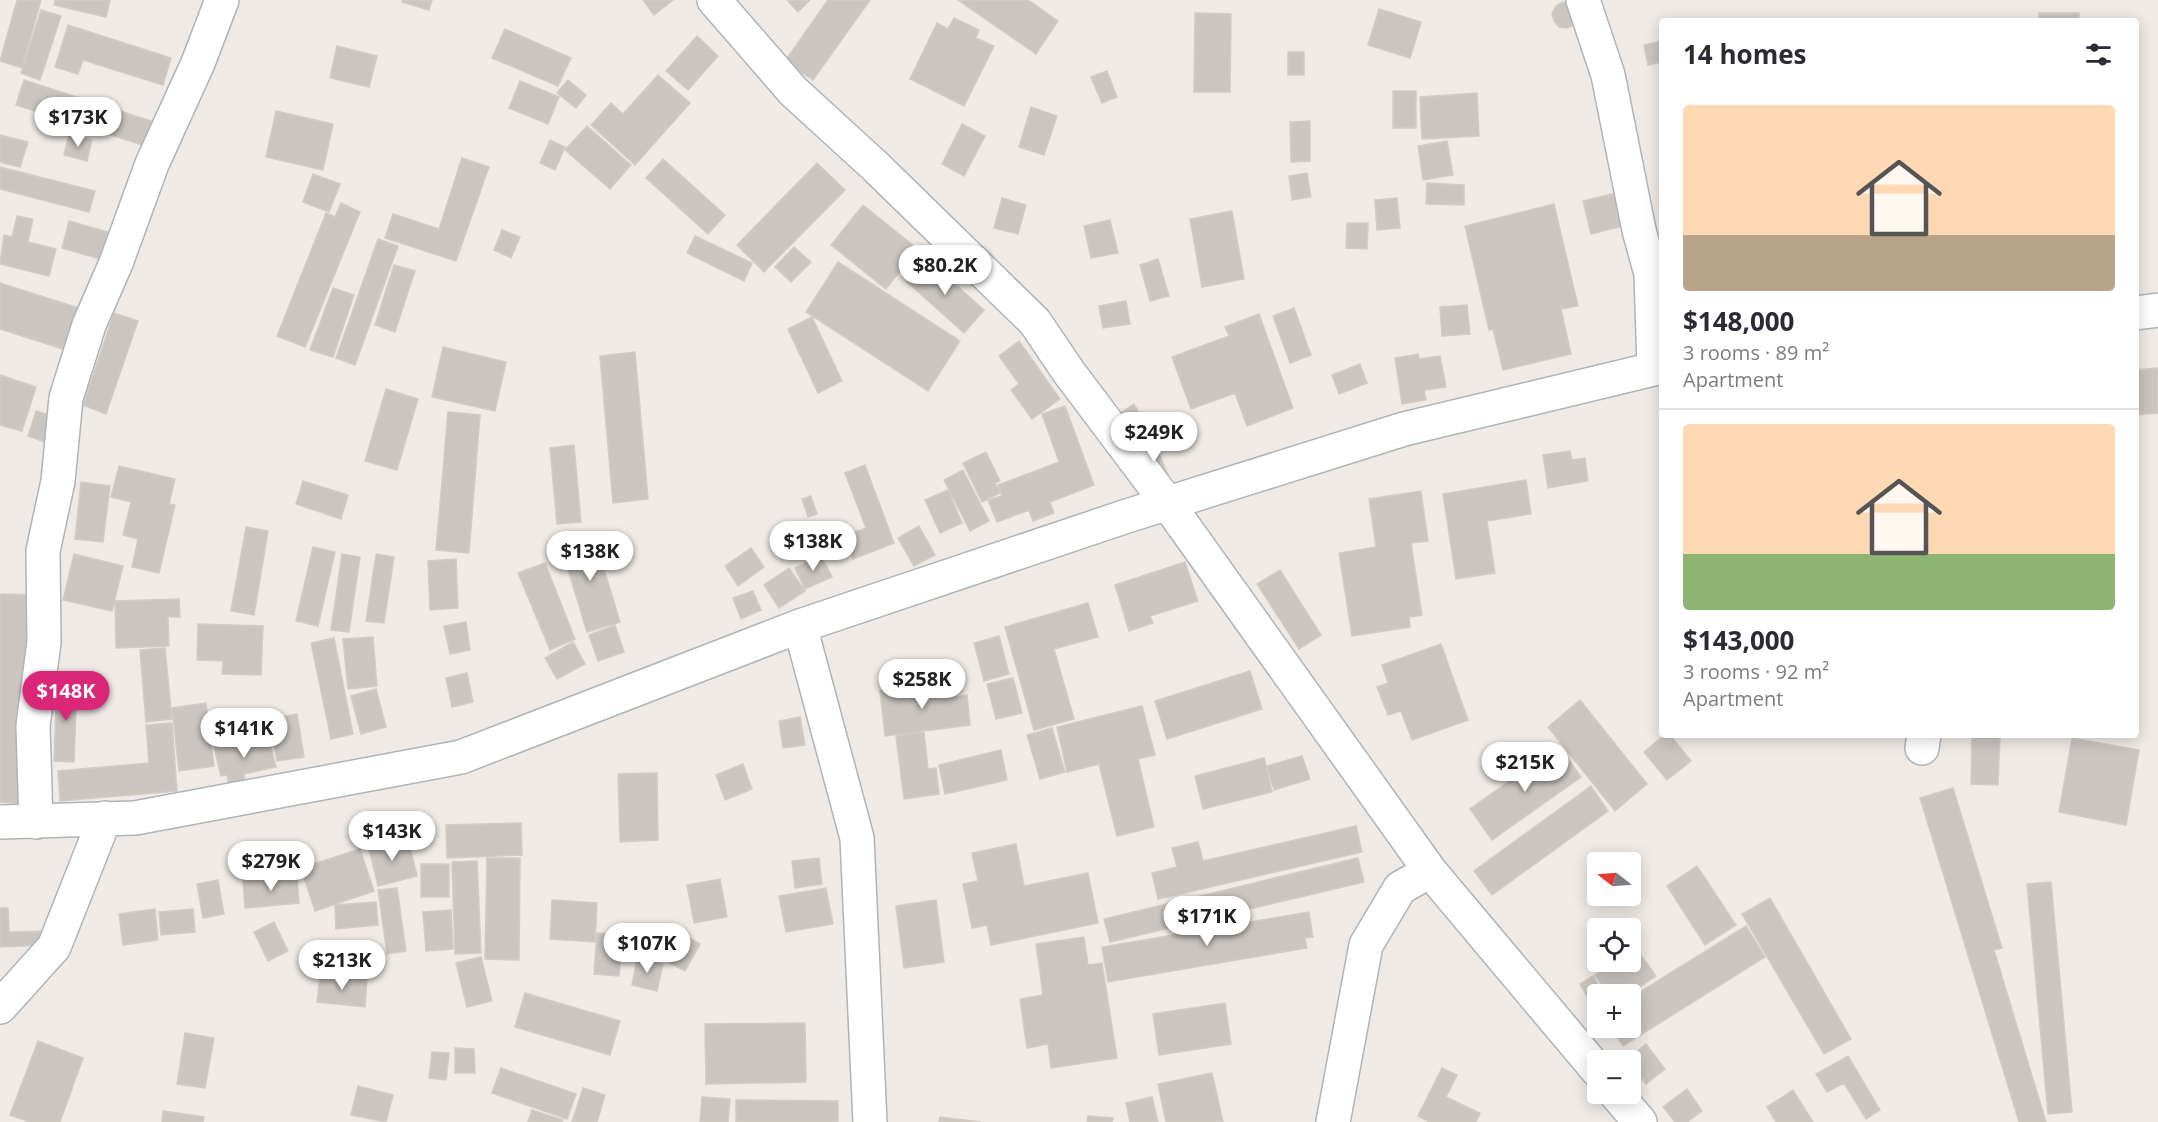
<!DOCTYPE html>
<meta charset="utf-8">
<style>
body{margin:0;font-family:"Open Sans",sans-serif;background:#f2f2f3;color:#2b2b33;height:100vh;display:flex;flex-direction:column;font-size:22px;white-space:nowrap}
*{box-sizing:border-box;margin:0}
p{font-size:20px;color:#7c7c81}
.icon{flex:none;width:33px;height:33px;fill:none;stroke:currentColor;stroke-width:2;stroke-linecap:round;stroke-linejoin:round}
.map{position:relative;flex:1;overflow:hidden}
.details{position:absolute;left:1659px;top:18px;width:480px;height:720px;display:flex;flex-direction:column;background:#fff;border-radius:6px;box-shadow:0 3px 15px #0003}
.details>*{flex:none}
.needle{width:39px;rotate:287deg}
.buttons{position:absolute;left:1587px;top:852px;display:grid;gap:12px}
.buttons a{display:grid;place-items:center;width:54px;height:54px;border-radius:6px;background:#fff;box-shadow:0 3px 15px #0003;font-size:30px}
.price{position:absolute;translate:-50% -51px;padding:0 14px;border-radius:21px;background:#fff;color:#222;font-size:20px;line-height:39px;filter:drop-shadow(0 2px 3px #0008)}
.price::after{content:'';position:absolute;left:50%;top:36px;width:18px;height:14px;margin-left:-9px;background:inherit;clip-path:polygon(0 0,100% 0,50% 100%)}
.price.selected{background:#db2777;color:#fff}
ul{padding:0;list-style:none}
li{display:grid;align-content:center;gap:12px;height:318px;padding:0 24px}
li+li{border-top:2px solid #e1e1e2}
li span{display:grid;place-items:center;height:186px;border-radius:6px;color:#555}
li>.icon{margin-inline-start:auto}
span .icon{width:108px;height:108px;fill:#fffc;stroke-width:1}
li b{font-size:26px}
h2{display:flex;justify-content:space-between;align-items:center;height:72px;padding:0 24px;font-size:26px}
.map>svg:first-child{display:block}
.building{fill:#cac5c1;stroke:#d3cbc3;stroke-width:1.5}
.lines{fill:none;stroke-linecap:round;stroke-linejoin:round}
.minor-casing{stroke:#b0b4b7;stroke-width:36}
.minor{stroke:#fff;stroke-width:33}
</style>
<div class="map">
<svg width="2158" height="1122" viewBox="0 0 2158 1122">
<rect width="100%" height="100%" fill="#efeae5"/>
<!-- building -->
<path class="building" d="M17,0H41L22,68L0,61Z
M55,0H110L106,17L54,5Z
M403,0H432L429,10L402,2Z
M643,0H673L654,15Z
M787,0H810L798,12Z
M828,0H870L813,80L785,61Z
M958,0H1028L1058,21L1036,54Z
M1563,2L1571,4L1574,25L1567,28L1559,27L1554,21L1552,13L1556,6Z
M1379,9L1421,22L1410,58L1368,45Z
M41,10L61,16L40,80L21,73Z
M1195,13L1231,14L1230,92H1194Z
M2039,13H2079V21H2039Z
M954,18L979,30L976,38L994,46L964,106L910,79L937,23L948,29Z
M68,25L171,58L163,85L83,60L78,74L55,67Z
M505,29L571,58L558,86L492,58Z
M697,36L718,56L688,90L666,71Z
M1662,41V62L1648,65L1644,45Z
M337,46L377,56L369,87L330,78Z
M1288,52H1304V75H1288Z
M1107,71L1117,97L1102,103L1091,77Z
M658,75L690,103L635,165L591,125L611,103L623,114Z
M24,80L154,122L146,146L16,105Z
M568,80L586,95L576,108L557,93Z
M520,81L559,97L548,124L509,108Z
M1393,91H1416V128H1393Z
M1477,93L1479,136L1422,139L1420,97Z
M1031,107L1057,116L1044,155L1019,147Z
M276,111L333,124L323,170L266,157Z
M1310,121V161L1291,162L1290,122Z
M962,124L985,136L964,176L942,164Z
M587,126L631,165L610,189L565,150Z
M0,135L28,142L20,167L0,162Z
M69,135L92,140L87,161L64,155Z
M550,140L565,147L555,170L540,163Z
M1447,141L1453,175L1423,180L1418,146Z
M462,158L489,167L456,261L385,238L393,214L439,229Z
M663,159L725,215L708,234L646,178Z
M817,163L845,190L764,272L737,245Z
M0,167L95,191L89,212L0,189Z
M1307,173L1311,197L1292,200L1289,176Z
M313,174L340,184L329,212L303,202Z
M1427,183L1464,185V205L1426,204Z
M1616,193L1623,226L1591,234L1583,201Z
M1002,198L1026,205L1018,234L994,228Z
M1397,198L1400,228L1377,230L1375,200Z
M341,203L360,212L305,347L277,336L326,213L335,217Z
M1554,204L1578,306L1561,309L1571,354L1503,370L1493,329L1489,330L1465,226Z
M863,205L924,254L907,276L900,271L886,289L831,245Z
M1232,211L1244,279L1202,287L1190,219Z
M17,216L33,219L28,242L56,249L49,276L0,264L4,235L12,237Z
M1110,220L1118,253L1091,258L1084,226Z
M69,221L108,232L100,259L62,248Z
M1347,223H1368L1367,249L1346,248Z
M502,230L520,237L511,258L494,250Z
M695,236L752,263L744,281L687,253Z
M378,239L398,246L355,365L336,358Z
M794,247L811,262L791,282L775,267Z
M927,259L984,310L964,333L907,282Z
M1158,259L1169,296L1150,301L1140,265Z
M838,262L960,341L928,391L806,312Z
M394,265L415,271L395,332L375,325Z
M0,283L85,310L72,352L0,329Z
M333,288L354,295L333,357L310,350Z
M1126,301L1130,324L1103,328L1099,306Z
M1467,305L1470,334L1442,336L1440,307Z
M1294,308L1311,355L1290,363L1273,316Z
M114,313L138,321L106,414L83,405Z
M1259,314L1293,408L1247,426L1235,393L1191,409L1172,357L1229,336L1225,327Z
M812,317L842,381L818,393L788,329Z
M1019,341L1060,399L1032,419L1011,390L1019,384L999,356Z
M443,347L506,362L495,411L432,397Z
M635,352L648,499L613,503L600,356Z
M1418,354L1419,359L1440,356L1446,387L1424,390L1426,400L1402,404L1395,358Z
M1360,364L1367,383L1339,394L1332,375Z
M2158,368V413L2136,415V370Z
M0,375L36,387L22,431L0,425Z
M386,389L418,399L397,470L365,461Z
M1134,404L1154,439L1139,449L1119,414Z
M1065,406L1094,485L1050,502L1054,513L1033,521L1029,510L997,522L988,500L1002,496L998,485L1059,462L1042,414Z
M36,411L57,417L48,443L28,436Z
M448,412L480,415L469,553L436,550Z
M574,445L581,522L557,524L550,448Z
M1155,445L1168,475L1154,482L1140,452Z
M1570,451L1572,460L1585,458L1588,481L1548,488L1543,455Z
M986,452L1000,481L995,483L1000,493L982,502L963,463Z
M865,465L894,543L853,559L844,536L866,528L845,473Z
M119,466L175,479L169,504L175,505L159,573L132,567L138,539L123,535L131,502L111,497Z
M963,470L989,521L970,531L944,480Z
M1526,480L1531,514L1487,521L1495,573L1456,579L1443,494Z
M303,481L348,495L341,519L296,504Z
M81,482L110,486L103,542L75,539Z
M948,490L962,523L940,533L925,500Z
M1421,491L1428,541L1411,543L1422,615L1409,617L1410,627L1352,636L1339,553L1376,547L1369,499Z
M811,496L817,514L808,517L802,499Z
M919,526L935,555L914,566L898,538Z
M246,527L268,531L254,615L231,611Z
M593,533L620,622L587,632L560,543Z
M313,547L335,552L318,626L296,621Z
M751,548L764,567L738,586L725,566Z
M74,554L123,566L112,611L63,600Z
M342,554L360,557L349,632L331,630Z
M376,554L394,557L384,623L366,621Z
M821,555L832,577L805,589L795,568Z
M456,559L458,608L430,610L428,561Z
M1185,562L1198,601L1150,616L1153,623L1129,631L1115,585Z
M545,563L575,639L550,650L518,573Z
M789,568L805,591L779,608L764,585Z
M1280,570L1321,635L1299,649L1257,584Z
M753,591L761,610L741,619L733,598Z
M0,594L37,595L26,804L0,802Z
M179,599L180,617H168L169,646L116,648L115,601Z
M1088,603L1098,637L1054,649L1074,719L1034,730L1005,627Z
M466,622L470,650L450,654L444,626Z
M198,624L263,626L261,675L222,674L223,661L197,660Z
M615,625L624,652L598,661L589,635Z
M999,636L1009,674L984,681L974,643Z
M373,637L377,686L348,689L343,639Z
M334,638L353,734L331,739L311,643Z
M573,642L585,664L557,679L545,658Z
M1441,644L1468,720L1412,740L1401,711L1388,715L1377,687L1388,683L1382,665Z
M165,648L172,719L146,722L140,650Z
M1250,671L1262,709L1167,739L1155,701Z
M467,673L473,702L452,707L446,678Z
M1013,678L1022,713L996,719L987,684Z
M57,682H77L74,762L54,761Z
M937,683L939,699L967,695L970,725L885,736L880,691Z
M376,689L386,727L361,734L351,696Z
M1580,700L1647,784L1615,811L1548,727Z
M206,703L214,766L179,771L172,708Z
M1142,706L1155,755L1138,759L1154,827L1117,836L1099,764L1067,772L1057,727Z
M297,714L304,757L277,761L270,719Z
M800,717L805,745L783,748L779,721Z
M172,723L177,791L60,801L58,771L149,763L146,725Z
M1052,728L1065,772L1040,779L1027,735Z
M924,732L928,769L936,768L939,794L904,799L896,736Z
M268,735L276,767L244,774L245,783L229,787L227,775L221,776L214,747Z
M1664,735H1670L1691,761L1667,780L1644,752Z
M1972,735H2000L1998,785L1971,784Z
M2072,738L2139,750L2126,825L2059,812Z
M1559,746L1581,777L1492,840L1470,809Z
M1001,750L1007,780L945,794L939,765Z
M1302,756L1310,779L1274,790L1267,766Z
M1264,758L1272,792L1203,809L1195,776Z
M743,764L752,789L725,800L716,775Z
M657,773L658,840L620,842L618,774Z
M1591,786L1608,811L1492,895L1474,871Z
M1953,788L2002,948L1994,950L2046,1122H2019L1920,798Z
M521,823L522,855L447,858L446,825Z
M1356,826L1362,852L1158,899L1152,873L1177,867L1172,848L1198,842L1203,861Z
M393,839L394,846L409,843L417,876L378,886L368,844Z
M1016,844L1024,886L1088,873L1098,923L991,945L987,925L972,928L963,884L978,881L972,853Z
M360,849L374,891L315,911L301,868Z
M487,858H520L519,960L485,959Z
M819,858L822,884L795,888L792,861Z
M1358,858L1364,882L1110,942L1104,919Z
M477,861L481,953L455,954L452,862Z
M421,864H449V897H421Z
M1697,866L1736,925L1705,945L1667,886Z
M297,877L299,903L245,908L243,880Z
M720,879L727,917L694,923L687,885Z
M218,880L224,914L203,918L197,884Z
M2051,882L2072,1112L2048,1114L2027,884Z
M397,888L406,951L387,954L378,890Z
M826,888L833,924L786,932L779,896Z
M1770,898L1851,1039L1824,1054L1742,914Z
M552,900L597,903L595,942L550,939Z
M936,900L944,962L904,968L896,906Z
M376,902L378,925L336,929L335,905Z
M0,908H8L9,932L42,931L43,945L0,947Z
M155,909L158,940L123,945L119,914Z
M193,909L195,932L161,935L159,912Z
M451,910L453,949L426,951L423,912Z
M1309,912L1313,937L1305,938L1307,948L1108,982L1102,947Z
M274,922L288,951L268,961L254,932Z
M1746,926L1765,957L1623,1046L1611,1028H1630V998Z
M597,933L623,935L619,976L594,974Z
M681,933L700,944L685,971L666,961Z
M1084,937L1088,965L1102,963L1117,1058L1051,1068L1048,1044L1027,1048L1020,999L1043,995L1036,944Z
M1635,947L1656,976L1629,994H1608L1595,975L1614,962H1630V950Z
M481,957L492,1001L467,1007L456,963Z
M637,958L663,964L657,991L632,985Z
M320,974L367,979L365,1007L317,1002Z
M1593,976L1602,991L1589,1000L1580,984Z
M525,993L620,1021L610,1055L515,1027Z
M1225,1003L1231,1044L1159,1055L1153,1014Z
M805,1023L806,1082L706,1084L705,1024Z
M185,1033L214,1038L205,1088L177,1084Z
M38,1041L83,1058L60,1122H30L10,1115Z
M1646,1044L1665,1069L1646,1084L1627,1059Z
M455,1048L474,1049L475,1073H455Z
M432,1052L449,1053L446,1080L429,1078Z
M1848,1056L1880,1110L1866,1119L1844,1083L1827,1092L1816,1074Z
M501,1068L576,1094L567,1119L492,1093Z
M1442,1068L1457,1075L1446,1097L1480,1113L1476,1122H1430L1418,1116Z
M1212,1073L1223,1122H1166L1158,1084Z
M358,1086L393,1095L386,1122L351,1115Z
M583,1088L605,1095L597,1122H572Z
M1687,1089L1702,1111L1687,1122H1675L1663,1107Z
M1793,1090L1813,1122H1776L1767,1107Z
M702,1097L730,1099L728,1122H700Z
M1152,1097L1158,1122H1130L1126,1103Z
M736,1100L838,1101V1122H736Z
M532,1110L563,1120L562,1122H528Z
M163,1111L204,1117L203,1122H162Z
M1088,1116L1113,1118L1112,1122H1087Z
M940,1117L981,1122H939Z"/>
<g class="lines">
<defs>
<path id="minor" d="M714,0L793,91L875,166L1035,322L1068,371L1168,504L1430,871L1598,1071
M1583,0L1608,75L1639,230L1651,274L1654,368
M2136,313L2158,310
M800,626L857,838L870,1122
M1922,748L1924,735
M0,822L135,818L461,757L800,626L1127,516L1404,429L1662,367
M36,822L33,726L44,642L43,551L58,481L66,398L89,325L116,263L152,164L198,63L222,0
M0,1007L54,947L105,818
M1616,1094L1640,1122
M1333,1122L1366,945L1400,888L1430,871"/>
</defs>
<!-- minor casing -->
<use href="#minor" class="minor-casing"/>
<!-- minor -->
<use href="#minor" class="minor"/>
</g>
</svg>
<div class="buttons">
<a><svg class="needle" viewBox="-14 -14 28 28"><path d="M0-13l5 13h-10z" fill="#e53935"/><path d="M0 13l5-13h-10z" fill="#7c7c81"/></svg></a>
<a><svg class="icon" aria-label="locate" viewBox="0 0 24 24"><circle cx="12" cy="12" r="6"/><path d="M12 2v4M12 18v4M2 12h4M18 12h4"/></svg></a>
<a>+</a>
<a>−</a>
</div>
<b class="price" style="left:78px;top:148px">$173K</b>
<b class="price" style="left:945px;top:296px">$80.2K</b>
<b class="price" style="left:1154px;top:463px">$249K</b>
<b class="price" style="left:813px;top:572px">$138K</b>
<b class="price" style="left:590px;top:582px">$138K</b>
<b class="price" style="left:922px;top:710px">$258K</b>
<b class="price selected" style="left:66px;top:722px">$148K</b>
<b class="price" style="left:244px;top:759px">$141K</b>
<b class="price" style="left:1525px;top:793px">$215K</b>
<b class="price" style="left:392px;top:862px">$143K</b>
<b class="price" style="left:271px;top:892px">$279K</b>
<b class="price" style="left:1207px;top:947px">$171K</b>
<b class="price" style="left:647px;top:974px">$107K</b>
<b class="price" style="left:342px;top:991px">$213K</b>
<section class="details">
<h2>14 homes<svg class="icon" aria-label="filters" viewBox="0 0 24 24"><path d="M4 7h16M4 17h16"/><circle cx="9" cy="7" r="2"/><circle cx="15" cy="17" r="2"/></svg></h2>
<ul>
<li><span style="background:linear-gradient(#ffd9b3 70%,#b9a48a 0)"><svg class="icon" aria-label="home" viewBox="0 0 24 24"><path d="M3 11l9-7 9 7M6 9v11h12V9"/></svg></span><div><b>$148,000</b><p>3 rooms · 89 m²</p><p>Apartment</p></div></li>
<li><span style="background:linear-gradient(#ffd9b3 70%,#8fb573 0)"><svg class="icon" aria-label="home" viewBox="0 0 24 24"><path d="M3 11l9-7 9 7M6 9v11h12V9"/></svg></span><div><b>$143,000</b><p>3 rooms · 92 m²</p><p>Apartment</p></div></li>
</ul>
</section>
</div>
